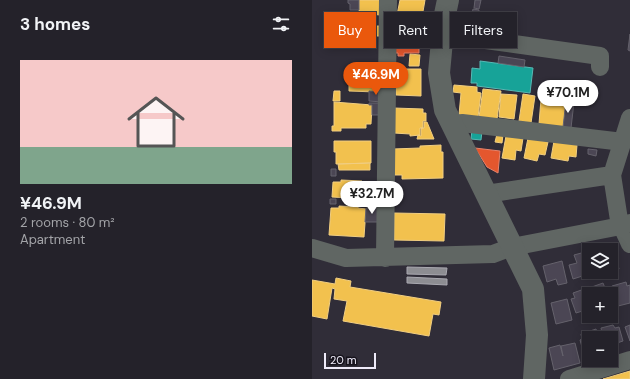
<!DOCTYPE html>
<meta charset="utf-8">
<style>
body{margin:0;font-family:"DM Sans",sans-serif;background:#302f36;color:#f1f3f6;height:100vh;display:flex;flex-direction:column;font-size:15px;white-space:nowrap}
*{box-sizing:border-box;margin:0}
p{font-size:13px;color:#a3a4a8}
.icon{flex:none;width:22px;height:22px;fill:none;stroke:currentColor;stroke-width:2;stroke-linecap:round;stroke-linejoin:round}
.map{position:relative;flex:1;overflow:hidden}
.panel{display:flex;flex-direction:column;background:#24222a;width:312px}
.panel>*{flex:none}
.banner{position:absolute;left:12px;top:12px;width:246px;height:36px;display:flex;gap:8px}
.tools{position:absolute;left:270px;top:243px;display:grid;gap:8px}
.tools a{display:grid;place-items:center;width:36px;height:36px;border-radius:0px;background:#24222a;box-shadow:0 2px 10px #0003,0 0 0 1px #413f47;font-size:20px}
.scale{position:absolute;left:12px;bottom:10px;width:52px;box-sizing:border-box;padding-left:4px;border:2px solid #eeebf9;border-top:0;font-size:11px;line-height:14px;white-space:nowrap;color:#eeebf9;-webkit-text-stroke:3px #16131c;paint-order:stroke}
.price{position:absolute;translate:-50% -34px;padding:0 9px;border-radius:14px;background:#fff;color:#222;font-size:13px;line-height:26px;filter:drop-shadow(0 1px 2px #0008)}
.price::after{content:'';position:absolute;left:50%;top:24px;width:12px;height:9px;margin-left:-6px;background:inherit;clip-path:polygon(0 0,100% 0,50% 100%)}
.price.selected{background:#ea580c;color:#fff}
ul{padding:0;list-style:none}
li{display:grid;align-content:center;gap:8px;height:212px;padding:0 20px}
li+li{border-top:1px solid #413f47}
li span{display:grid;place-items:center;height:124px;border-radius:0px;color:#555}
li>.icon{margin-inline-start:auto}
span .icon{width:72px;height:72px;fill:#fffc;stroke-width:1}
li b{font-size:17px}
h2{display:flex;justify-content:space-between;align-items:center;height:48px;padding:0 20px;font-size:17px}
.chip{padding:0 14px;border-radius:0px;background:#24222a;box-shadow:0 2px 10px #0003,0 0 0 1px #413f47;font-size:14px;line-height:36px}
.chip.selected{background:#ea580c;color:#fff}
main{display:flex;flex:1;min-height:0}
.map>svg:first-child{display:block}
.homes{fill:#f2c14e;stroke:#f1ce81}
.shops{fill:#e4572e;stroke:#e7836b}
.public{fill:#17a398;stroke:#58b9b5}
.industry{fill:#8d8d92;stroke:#aaa9b1}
.building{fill:#4b4654;stroke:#65626c}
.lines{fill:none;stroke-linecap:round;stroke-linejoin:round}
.minor{stroke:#606663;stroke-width:18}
.tertiary{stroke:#606663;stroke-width:22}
</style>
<main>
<section class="panel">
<h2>3 homes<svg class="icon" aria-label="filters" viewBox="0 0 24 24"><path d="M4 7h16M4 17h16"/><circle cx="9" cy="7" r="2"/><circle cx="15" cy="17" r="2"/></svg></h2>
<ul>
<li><span style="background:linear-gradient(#f6c9c9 70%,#7fa58c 0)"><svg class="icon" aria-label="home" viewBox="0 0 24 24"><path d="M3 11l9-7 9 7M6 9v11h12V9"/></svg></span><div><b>¥46.9M</b><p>2 rooms · 80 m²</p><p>Apartment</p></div></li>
</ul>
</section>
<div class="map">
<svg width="318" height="379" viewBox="0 0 318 379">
<rect width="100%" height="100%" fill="#302d38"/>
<!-- homes -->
<path class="homes" d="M47,0H69L68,15L58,14V20H47Z
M88,0H113L109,23L99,21L100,17L85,15Z
M56,26H70V36H63L64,45L46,46V40H37V28L56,27Z
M98,54L108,55L107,66H97Z
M37,69H50V72L64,73V92L37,91Z
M83,69H109V96L84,95Z
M142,85L165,87V92L169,93L166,117L147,115L149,93L141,92Z
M171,89L189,91L185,119L167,117Z
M22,91H28V101H21Z
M189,94L205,95L202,119L187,117Z
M211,94L223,96L219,123L207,121Z
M229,99L254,101L251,127L227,124Z
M22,102L60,105L59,124H54V128H29V131H20V126H22Z
M82,108L111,109V113H114V121H111V128H108V135L98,136V134L82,133Z
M112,122H115L122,139H105L106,135L109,136V128H112Z
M185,134L191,135L190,143L183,142Z
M194,136L211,138L209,151L204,150L203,160L190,158Z
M216,138L236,142L233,155L227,154L225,161L212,158Z
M22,141H59V163L24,164V152H22Z
M242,141L265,145L264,157L257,156L256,161L239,158Z
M129,145V152H131V178L90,179V175H81V149L108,148V146Z
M58,163V170H27L26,164Z
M29,180L50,181L49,196H37V198L20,197L21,182H29Z
M27,206L46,207V208L54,209L52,237L17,235L19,208H27Z
M82,213L133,214L132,241L82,240Z
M24,278L39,281L38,287L129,302L127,315L121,314L117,336L31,321L35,301L22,299L23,289L20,288L15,319L0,316V280L23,284Z
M318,371V379H291Z"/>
<!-- shops -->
<path class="shops" d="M83,29H111L110,47H107V53H92V56H86V53H83Z
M163,148L188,151L186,173L175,167Z"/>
<!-- public -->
<path class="public" d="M168,61L221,68L218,93L165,86V83H159L160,68L168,69Z
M160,130L170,131L169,140L159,139Z"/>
<!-- industry -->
<path class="industry" d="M95,267L135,268L134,275L95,274Z
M95,277L135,279V285L95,283Z"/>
<!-- building -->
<path class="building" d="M36,0H47V10H38V4L36,3Z
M163,0H169L167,9L162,8Z
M161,9L167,10L165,21L159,20Z
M318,34V51L316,50Z
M187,56L213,60L212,67L186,63Z
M57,91L70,92V102L57,101Z
M254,101L262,102L259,128L251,127Z
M57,103H69V115H60V105H57Z
M276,149L285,150L284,156L276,154Z
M19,169H24V176H19Z
M18,199H24V204H18Z
M54,208H67L66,222H53Z
M273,252L277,264V272H279L280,273L261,279L257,265L265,263L262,255Z
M303,255L307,269L299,271V256Z
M250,261L255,283L246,285L244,279L235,282L231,266Z
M284,272H295L285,275Z
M314,282L315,286L318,285V303L306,306L300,286Z
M291,283L293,288L297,287L302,301L299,302V294H279L277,288Z
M275,288L277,295V309L264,313L259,299L263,298L261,293Z
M255,299L260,320L244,324L239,303Z
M301,325L303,328L307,327L311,341L299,345V338H291L289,328Z
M318,325V341L313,327Z
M284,329L287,338H277V352L272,354L268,340L270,339L269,334Z
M263,343L268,363L242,370L237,348L248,345L251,356L249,346Z"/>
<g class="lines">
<!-- minor -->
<path class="minor" d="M130,34L288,56V67
M318,118L300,175L307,220L318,244
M142,128L150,123L311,142
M174,194L300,175
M0,248L34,258L181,254L200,247L309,226L318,223
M73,258L76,0
M257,379L318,360"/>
<!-- tertiary -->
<path class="tertiary" d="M136,0L132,19L127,73L133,110L221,289L225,335L222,379"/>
</g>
</svg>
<div class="tools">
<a><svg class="icon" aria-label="layers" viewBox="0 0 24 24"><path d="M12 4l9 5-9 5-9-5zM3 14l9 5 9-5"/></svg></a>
<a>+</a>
<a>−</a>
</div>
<div class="scale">20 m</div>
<b class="price selected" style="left:64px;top:96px">¥46.9M</b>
<b class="price" style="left:256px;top:114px">¥70.1M</b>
<b class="price" style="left:60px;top:215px">¥32.7M</b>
<div class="banner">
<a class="chip selected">Buy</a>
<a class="chip">Rent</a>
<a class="chip">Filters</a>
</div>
</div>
</main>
